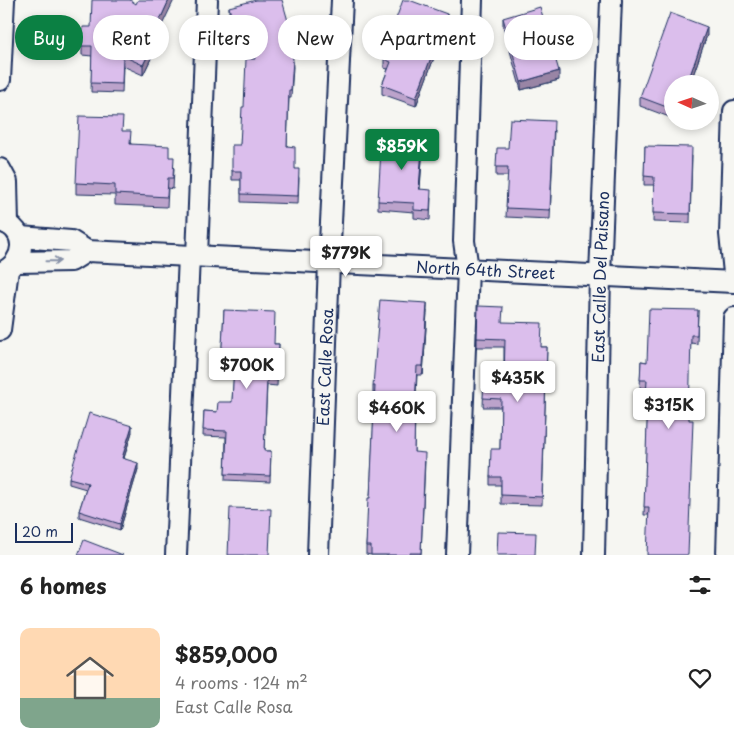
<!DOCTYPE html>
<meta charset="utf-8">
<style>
body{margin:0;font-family:"Playpen Sans",sans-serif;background:#f2f2f2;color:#222;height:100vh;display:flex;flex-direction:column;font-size:19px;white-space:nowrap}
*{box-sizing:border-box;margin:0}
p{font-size:16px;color:#767676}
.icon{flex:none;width:28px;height:28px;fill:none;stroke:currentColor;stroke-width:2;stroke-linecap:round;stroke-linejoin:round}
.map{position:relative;height:555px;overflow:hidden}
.sheet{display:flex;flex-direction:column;background:#fff;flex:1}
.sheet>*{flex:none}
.top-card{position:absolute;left:15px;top:15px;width:705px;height:45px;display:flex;gap:10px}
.needle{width:32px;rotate:273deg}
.fabs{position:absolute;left:664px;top:75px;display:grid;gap:10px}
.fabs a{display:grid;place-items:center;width:55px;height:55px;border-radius:50%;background:#fff;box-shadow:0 2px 8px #0003;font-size:25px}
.scale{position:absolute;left:15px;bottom:12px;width:58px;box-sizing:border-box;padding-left:5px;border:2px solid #1b2f5e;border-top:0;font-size:14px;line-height:18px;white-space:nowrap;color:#1b2f5e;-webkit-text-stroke:4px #f6f6f2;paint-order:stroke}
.price{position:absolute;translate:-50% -42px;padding:0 11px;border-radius:5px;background:#fff;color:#222;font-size:16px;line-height:32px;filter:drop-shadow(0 1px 2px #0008)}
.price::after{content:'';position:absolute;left:50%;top:30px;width:15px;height:11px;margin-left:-8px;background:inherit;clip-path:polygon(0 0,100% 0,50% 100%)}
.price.current{background:#0b8043;color:#fff}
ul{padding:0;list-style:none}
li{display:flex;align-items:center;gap:15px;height:125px;padding:0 20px}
li span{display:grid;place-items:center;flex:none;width:140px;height:100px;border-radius:10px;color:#555}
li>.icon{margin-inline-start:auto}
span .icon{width:60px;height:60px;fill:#fffc;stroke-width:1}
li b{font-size:21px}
h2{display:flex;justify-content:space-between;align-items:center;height:60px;padding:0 20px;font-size:21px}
.chip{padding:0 18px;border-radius:22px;background:#fff;box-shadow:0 2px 8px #0003;font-size:18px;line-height:45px}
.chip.current{background:#0b8043;color:#fff}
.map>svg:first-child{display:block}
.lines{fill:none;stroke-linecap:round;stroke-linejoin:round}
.minor-casing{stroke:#1b2f5e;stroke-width:24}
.minor{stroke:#f6f6f2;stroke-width:20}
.wall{fill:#bca3cb;stroke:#1b2f5e}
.shaded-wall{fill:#9985a5;stroke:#1b2f5e}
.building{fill:#dbbeec;stroke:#1b2f5e}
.oneway{stroke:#8892a8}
.labels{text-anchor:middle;stroke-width:4;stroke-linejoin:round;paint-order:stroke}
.street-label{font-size:16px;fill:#1b2f5e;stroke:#f6f6f2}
</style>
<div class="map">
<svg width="734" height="555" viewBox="0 0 734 555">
<rect width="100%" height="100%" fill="#f6f6f2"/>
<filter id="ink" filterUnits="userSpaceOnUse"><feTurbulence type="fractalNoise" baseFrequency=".02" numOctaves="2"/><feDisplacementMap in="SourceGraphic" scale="10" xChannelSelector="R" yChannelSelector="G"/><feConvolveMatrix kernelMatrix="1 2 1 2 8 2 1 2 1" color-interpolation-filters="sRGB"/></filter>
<g filter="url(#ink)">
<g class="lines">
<defs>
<g id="minor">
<path d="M0,80L4,0"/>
<path d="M734,111L730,234L734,273"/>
<path d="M0,169L7,182L8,224"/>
<path d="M0,221C29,229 27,263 0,273"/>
<path id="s1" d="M20,237L71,241L87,251L734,282"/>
<path d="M197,256L207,0"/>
<path d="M17,262L71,261L87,251"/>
<path d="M0,330L8,270"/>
<path d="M176,555L189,256"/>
<path id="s2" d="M318,555L329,263L342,0"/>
<path d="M457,555L468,269L464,241L472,0"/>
<path id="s3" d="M594,555L600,275L611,0"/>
<path d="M727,555L734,318"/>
</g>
</defs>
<!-- minor casing -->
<use href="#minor" class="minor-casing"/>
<!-- minor -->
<use href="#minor" class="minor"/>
</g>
<!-- wall -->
<path class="wall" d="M136,4L157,35L158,44L143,75L123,66L122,93L91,92L92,56L82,55V46L91,27Z
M229,7L294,51H291L293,67L291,98H289L287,146L295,169L299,178L298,204L241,202V180H232V171L240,145L253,59L245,34L234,37L229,16Z
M503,18L559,80L521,90L503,26Z
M447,23L416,106L382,94V85L388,69L384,68V59L387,49V43Z
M707,35L690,84H672V118L640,106V97Z
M554,130L550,219L506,217L508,176H496V167L508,148Z
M123,131L131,144L174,168L173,189L168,188L167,207L115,205V195L76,194V183Z
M423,145L420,189L431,198L430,220L414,218V212L378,209V201Z
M645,146L692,156L690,223L653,222L654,185H644Z
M224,310L274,344H279L277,386L267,385L264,451H271L270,482L225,480L226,437L203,436L204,411L217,412L232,402L234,370L221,369Z
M698,310L697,344L691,343L649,515H644L648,405H646V388H640L641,361L647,362Z
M427,311L423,375H417L415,414L414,452L425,461L421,555H371L366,554V546L370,498L375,395L373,394V386Z
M502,322L541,347H547L542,505L501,504V485H490V477L500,449L501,407H483L484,379H504V347H477V338Z
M132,432L124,458L138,469L120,530L79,517V511L86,489L69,484V478Z"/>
<!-- shaded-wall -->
<path class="shaded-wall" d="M169,0H174L154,42V33Z
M447,14V23L416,106V98Z
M245,25V34L234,37V28Z
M707,27V35L690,84H687Z
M158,35V44L143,75V65Z
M294,42V51L289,52V43Z
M559,71V80L521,90V82Z
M423,136V145L419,198V189Z
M427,303V311L423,375V366Z
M132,426V432L122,464V458Z
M138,463V469L120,530V524Z"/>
<!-- building -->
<path class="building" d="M92,0H130L136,4L138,0H169L154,33L158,35L143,65L123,56L122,84L91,83L92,46H82L83,27H91Z
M256,0H282L294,42L289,43L293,59L291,90H289L287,146L295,147V169H299L298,196L241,194V171H232V145H240L242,107H244L246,59H255L245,25L234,28L229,7Z
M403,0H409L447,14L416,98L382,85L391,62L384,59L389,44L387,43Z
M540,7L559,71L521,82L503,18Z
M670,13L707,27L687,84H672V109L640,97Z
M79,116L123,117L122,131H131L130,144L169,146V157H174L173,178H168L167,197L115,194V185L76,183Z
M510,119L554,121L550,210L506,208L508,167H496L497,148H508Z
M382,133L423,136L419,189L431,190L430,211L414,210V203L378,201Z
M645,146L692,147L690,214L653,213L654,177L644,176Z
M380,300L427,303L423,366H417L415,406L414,452L425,453L421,553H410V555H371V546H366L368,498H370L375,386H373Z
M478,306L503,307L502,322L542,323L541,347H547L542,497L501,495V477H490L491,449H500L501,399L483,398L484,379H504L505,339L477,338Z
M649,309L698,310L697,335H691L689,420H693L688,555H647L649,507H644L648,397H646L647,380H640L641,361L647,362Z
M224,310L275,312L274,344H279L277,380L267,379L264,451H271L270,476L225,474L227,431L203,430L204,411L217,412L218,402H232L234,364L221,363Z
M89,413L132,426L122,458L138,463L120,524L79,511L88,483L69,478Z
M230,508L271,509L269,555H228Z
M498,532L536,533L535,555H497Z
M84,540L123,555H78Z"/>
<!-- one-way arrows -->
<defs><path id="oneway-shaft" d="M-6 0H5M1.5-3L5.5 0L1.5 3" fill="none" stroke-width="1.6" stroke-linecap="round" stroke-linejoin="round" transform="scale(1.25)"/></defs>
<use class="oneway" href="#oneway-shaft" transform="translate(53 261) rotate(-1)"/>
</g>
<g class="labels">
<!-- street labels -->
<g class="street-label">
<text dy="6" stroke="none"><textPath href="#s1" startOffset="469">North 64th Street</textPath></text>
<text dy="6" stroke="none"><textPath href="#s3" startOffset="278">East Calle Del Paisano</textPath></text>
<text dy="6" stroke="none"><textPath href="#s2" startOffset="188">East Calle Rosa</textPath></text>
</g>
</g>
</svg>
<div class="fabs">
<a><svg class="needle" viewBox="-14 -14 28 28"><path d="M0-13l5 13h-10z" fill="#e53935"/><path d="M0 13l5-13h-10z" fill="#767676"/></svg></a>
</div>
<div class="scale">20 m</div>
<b class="price current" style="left:402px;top:171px">$859K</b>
<b class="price" style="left:346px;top:278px">$779K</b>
<b class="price" style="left:247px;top:390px">$700K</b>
<b class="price" style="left:518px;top:403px">$435K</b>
<b class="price" style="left:669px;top:430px">$315K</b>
<b class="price" style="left:397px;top:433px">$460K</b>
<div class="top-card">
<a class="chip current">Buy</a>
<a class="chip">Rent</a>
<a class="chip">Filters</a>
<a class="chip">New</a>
<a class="chip">Apartment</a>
<a class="chip">House</a>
</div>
</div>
<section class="sheet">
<h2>6 homes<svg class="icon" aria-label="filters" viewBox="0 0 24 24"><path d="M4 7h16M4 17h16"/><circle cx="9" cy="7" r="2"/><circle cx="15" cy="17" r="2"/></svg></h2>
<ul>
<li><span style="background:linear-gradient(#ffd9b3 70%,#7fa58c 0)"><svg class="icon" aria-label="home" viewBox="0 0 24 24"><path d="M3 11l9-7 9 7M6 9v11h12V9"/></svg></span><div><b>$859,000</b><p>4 rooms · 124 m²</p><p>East Calle Rosa</p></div><svg class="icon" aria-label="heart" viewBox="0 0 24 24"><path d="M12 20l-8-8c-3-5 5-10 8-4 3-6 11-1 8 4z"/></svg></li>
</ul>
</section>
